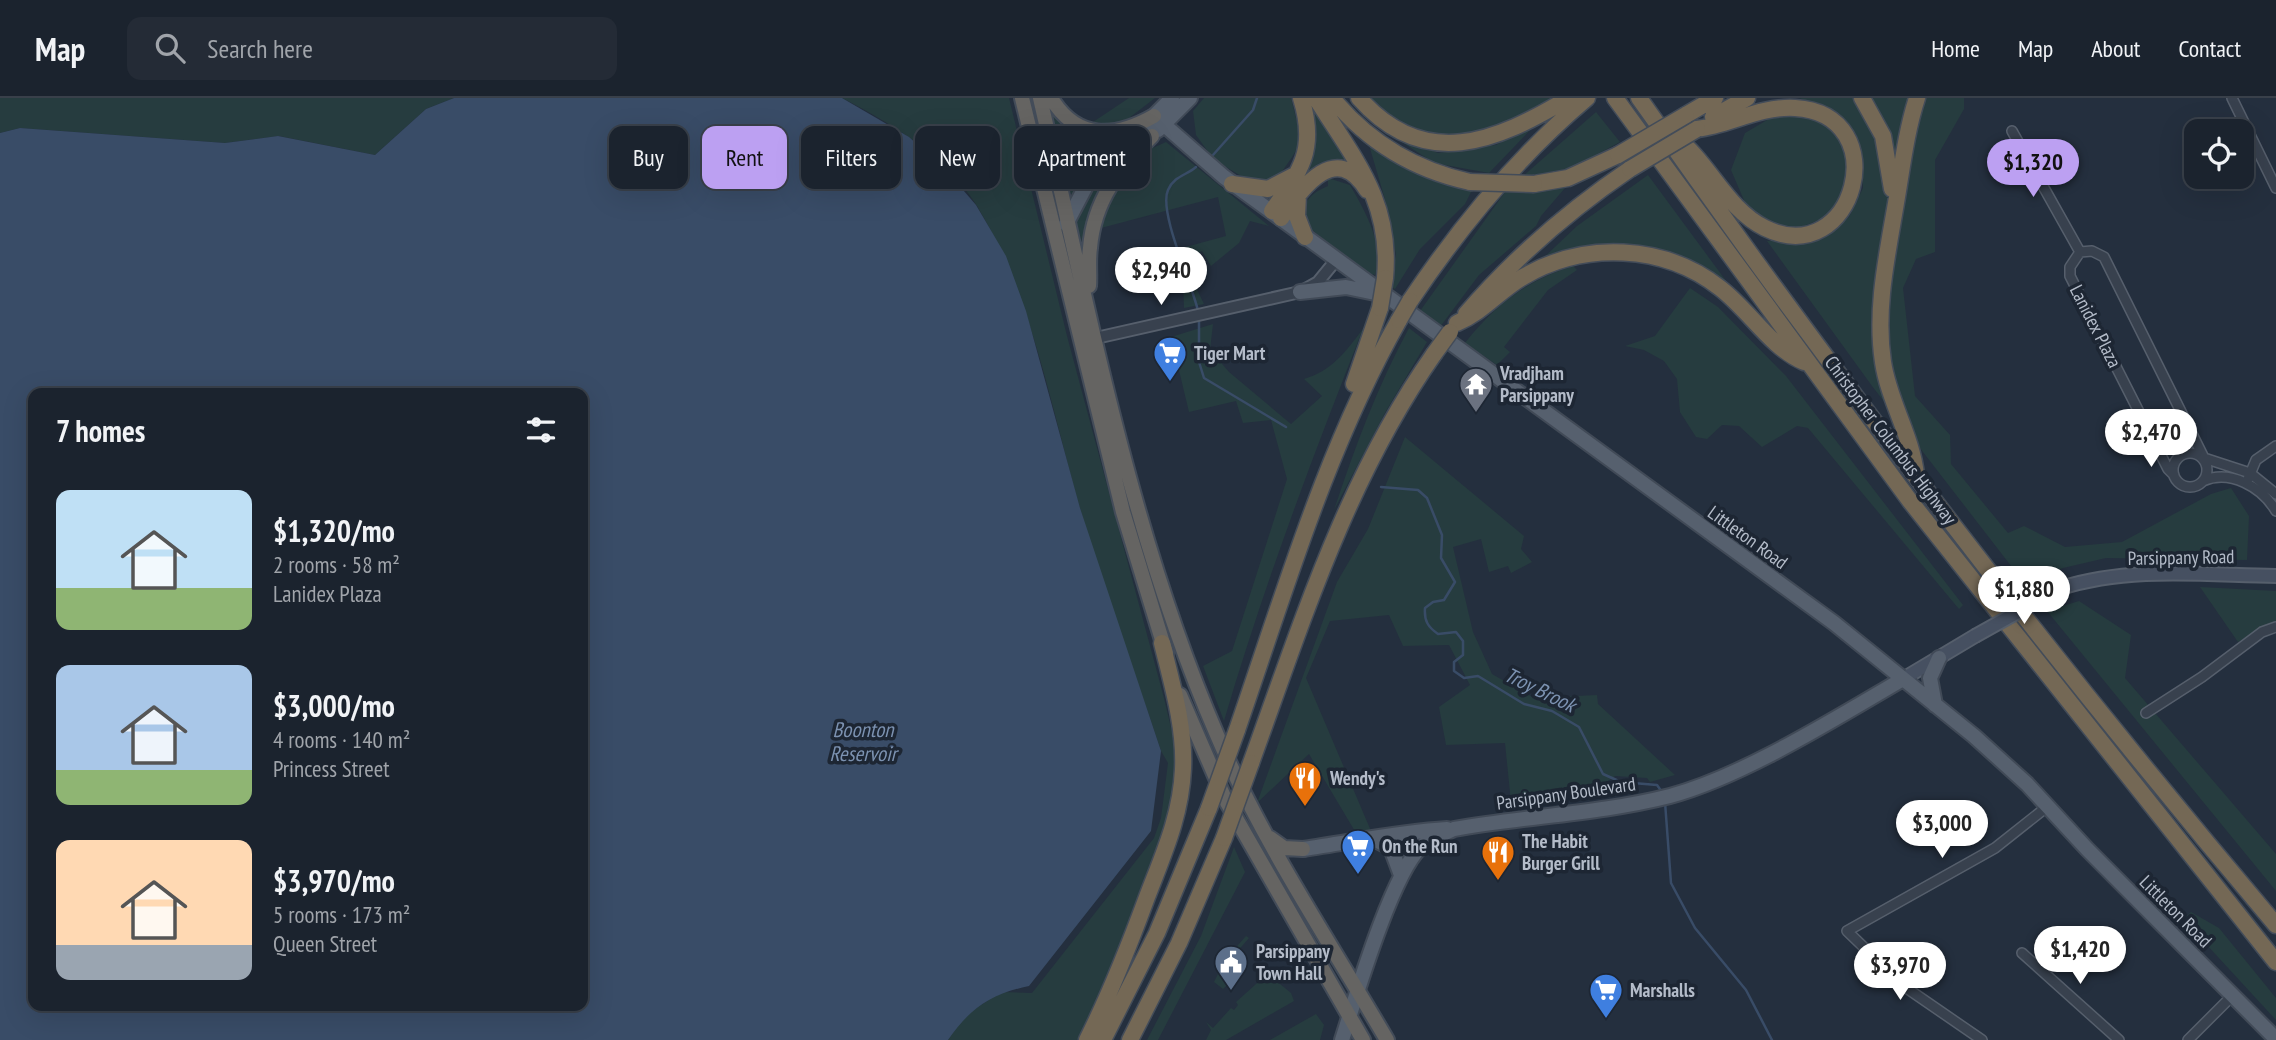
<!DOCTYPE html>
<meta charset="utf-8">
<style>
body{margin:0;font-family:"PT Sans Narrow",sans-serif;background:#242b36;color:#f1f3f6;height:100vh;display:flex;flex-direction:column;font-size:26px;white-space:nowrap}
*{box-sizing:border-box;margin:0}
p{font-size:23px;color:#a0a4aa}
.icon{flex:none;width:38px;height:38px;fill:none;stroke:currentColor;stroke-width:2;stroke-linecap:round;stroke-linejoin:round}
.map{position:relative;flex:1;overflow:hidden}
.drawer{position:absolute;left:28px;top:290px;width:560px;height:623px;display:flex;flex-direction:column;background:#1b232e;border-radius:14px;box-shadow:0 7px 28px #0002,0 0 0 2px #39404a}
.drawer>*{flex:none}
.guide{position:absolute;left:609px;top:28px;width:665px;height:63px;display:flex;gap:14px}
.fabs{position:absolute;left:2184px;top:21px;display:grid;gap:14px}
.fabs a{display:grid;place-items:center;width:70px;height:70px;border-radius:14px;background:#1b232e;box-shadow:0 7px 28px #0002,0 0 0 2px #39404a;font-size:35px}
.price{position:absolute;translate:-50% -60px;padding:0 16px;border-radius:24px;background:#fff;color:#222;font-size:23px;line-height:46px;filter:drop-shadow(0 2px 4px #0008)}
.price::after{content:'';position:absolute;left:50%;top:42px;width:21px;height:16px;margin-left:-10px;background:inherit;clip-path:polygon(0 0,100% 0,50% 100%)}
.price.on{background:#bca0f2;color:#111}
ul{padding:0;list-style:none}
li{display:flex;align-items:center;gap:21px;height:175px;padding:0 28px}
li span{display:grid;place-items:center;flex:none;width:196px;height:140px;border-radius:14px;color:#555}
li>.icon{margin-inline-start:auto}
span .icon{width:84px;height:84px;fill:#fffc;stroke-width:1}
li b{font-size:30px}
h2{display:flex;justify-content:space-between;align-items:center;height:84px;padding:0 28px;font-size:30px}
.chip{padding:0 24px;border-radius:14px;background:#1b232e;box-shadow:0 7px 28px #0002,0 0 0 2px #39404a;font-size:24px;line-height:63px}
.chip.on{background:#bca0f2;color:#111}
header{display:flex;align-items:center;gap:42px;box-sizing:border-box;height:98px;padding:0 35px;background:#1b232e;border-bottom:2px solid #39404a}
header strong{font-size:33px}
nav{display:flex;gap:38px;margin-inline-start:auto;font-size:24px}
.search{width:490px;height:63px;background:#242b36;display:flex;align-items:center;gap:18px;box-sizing:border-box;padding:0 24px;border-radius:14px;color:#a0a4aa;font-size:26px}
.map>svg:first-child{display:block}
.green{fill:#263c3f}
.water{fill:#394c67;fill-rule:evenodd}
.lines{fill:none;stroke-linecap:round;stroke-linejoin:round}
.stream{stroke:#394c67;stroke-width:2.5}
.minor-casing{stroke:#565f6c;stroke-width:12}
.tertiary-casing{stroke:#565f6c;stroke-width:14}
.secondary-casing{stroke:#565f6c;stroke-width:16}
.primary-casing{stroke:#414a57;stroke-width:18}
.trunk-casing{stroke:#434c59;stroke-width:18}
.motorway-casing{stroke:#434c59;stroke-width:19}
.minor{stroke:#38414e;stroke-width:9}
.tertiary{stroke:#38414e;stroke-width:10}
.secondary{stroke:#465061;stroke-width:12}
.primary{stroke:#56606e;stroke-width:14}
.trunk{stroke:#656462;stroke-width:14}
.motorway{stroke:#746855;stroke-width:16}
.secondary-bridge-casing{stroke:#565f6c;stroke-width:16;stroke-linecap:butt}
.motorway-bridge-casing{stroke:#434c59;stroke-width:19;stroke-linecap:butt}
.secondary-bridge{stroke:#465061;stroke-width:12}
.motorway-bridge{stroke:#746855;stroke-width:16}
.labels{text-anchor:middle;stroke-width:7;stroke-linejoin:round;paint-order:stroke}
.street-label{font-size:19px;fill:#b4bcc9;stroke:#1d2633}
.poi-label{font-size:19px;font-weight:bold;fill:#b4bcc9;stroke:#1d2633;text-anchor:start}
.water-label{font-size:21px;font-style:italic;fill:#7c92b1;stroke:#1d2633}
</style>
<header>
<strong>Map</strong>
<div class="search"><svg class="icon" aria-label="search" viewBox="0 0 24 24"><circle cx="10" cy="10" r="6"/><path d="M15 15l6 6"/></svg>Search here</div>
<nav><a>Home</a><a>Map</a><a>About</a><a>Contact</a></nav>
</header>
<div class="map">
<svg width="2276" height="942" viewBox="0 0 2276 942">
<rect width="100%" height="100%" fill="#242f3e"/>
<!-- green -->
<path class="green" d="M0,0H454L426,11L375,57L279,38L225,45L20,30L0,35Z
M842,0H1009L1067,238L1164,600L1177,655L1171,724L1081,942H948L964,918L1001,894L1032,895L1154,740L1161,720L1168,665L1161,653C1134,571 1103,490 1079,407C1051,308 1031,197 977,108C947,59 891,25 842,0Z
M1129,0H1155L1120,27L1093,24Z
M1204,0H1291C1303,49 1305,41 1276,82H1248L1214,62L1196,37L1193,13Z
M1367,0H1555C1484,38 1434,58 1367,0Z
M1799,0H1964V11L1935,62V154L1916,161L1903,190L1915,298L1950,337L1951,366L2008,435L2024,428L2065,449L2122,444L2211,396L2231,390L2249,418L2247,462L2106,460L2063,470L2025,486L1872,288L1767,143L1811,141L1849,119L1863,90L1861,53L1841,22L1813,5Z
M1310,4L1356,72L1300,85Z
M1051,11L1102,40L1121,41L1116,46C1092,47 1075,44 1054,32Z
M1596,14L1620,44L1572,70L1522,79Z
M1779,15L1828,25L1846,54L1851,88L1825,120L1793,132L1775,128L1746,107L1731,72L1745,35Z
M1535,27L1489,75L1434,65L1385,33L1438,55L1496,47Z
M1166,44L1269,128L1250,123L1239,145L1211,168L1202,153L1189,160L1190,177L1204,206L1184,210L1183,184L1160,156L1226,138L1218,99L1101,130L1112,98L1146,53Z
M1369,47L1430,81L1472,92L1465,106L1420,151L1395,191L1389,188L1396,157L1384,98Z
M1061,51L1104,58L1071,97L1059,53Z
M1116,66L1097,97L1083,148L1075,120L1089,95Z
M1648,77L1735,195L1670,157L1536,167L1577,128Z
M1328,80L1350,87C1365,113 1385,147 1375,177L1362,173L1306,127C1302,105 1307,97 1328,88Z
M1565,90L1541,118L1536,128L1479,177L1440,229L1420,213L1505,94Z
M1573,168L1577,172L1548,192L1504,249L1510,254L1497,267L1465,245C1495,207 1527,182 1573,168Z
M1690,190L1718,209L1786,278L1963,507L1959,511L1808,330L1797,328L1762,349L1739,328L1722,327L1707,341L1696,339L1680,314L1677,281L1664,263L1644,252L1625,248L1655,238Z
M1213,226L1210,252L1229,274L1291,326L1322,298L1304,281C1332,273 1346,253 1363,231C1312,360 1263,490 1224,623L1203,568L1232,553L1287,381L1271,322L1243,325L1236,303L1189,314L1171,239Z
M1409,230L1427,244L1386,313L1334,412C1355,349 1377,289 1409,230Z
M1405,339L1524,438L1521,451L1532,464L1511,475L1508,468L1489,474L1481,441L1453,449L1473,534L1492,576L1534,600L1597,597L1598,606L1675,677L1650,684L1647,680L1615,678L1593,694L1511,704L1505,645L1446,647L1439,609L1470,587L1449,547L1403,548L1389,517L1330,523L1306,580L1371,733L1356,735L1309,656L1257,705L1337,484L1368,431Z
M2200,489L2276,493V523L2238,544Z
M2079,503L2131,537L2125,580L2276,756V793L2047,513Z
M1234,749L1245,774L1158,942H1147L1201,838Z
M2191,814L2219,830L2276,900V922L2183,821Z
M1246,838L1249,840L1229,863L1241,874L1223,891L1214,884L1218,876L1216,872Z
M1263,872L1291,895L1294,903L1226,942H1206L1211,932L1206,924L1213,930L1231,910L1234,912L1238,907L1236,904L1265,878Z
M1316,916L1324,927L1320,942H1270Z"/>
<!-- water -->
<path class="water" d="M454,0H842L909,39L945,71L976,107L1006,158L1026,213L1080,410L1161,653L1151,733L1029,888C991,896 970,910 948,942H0V35L20,30L225,45L278,38L375,57L426,11ZM33,296H583V908H33Z"/>
<g class="lines">
<!-- stream -->
<path class="stream" d="M1213,57L1253,12L1257,0
M1196,69C1187,77 1174,78 1168,92C1158,114 1193,188 1198,213
M1199,219V264L1204,280L1286,329
M1381,389L1418,392L1427,400L1442,437L1441,460L1455,484L1444,502L1433,504L1425,510C1424,523 1428,529 1438,536L1456,534L1463,543V557L1454,564V573L1464,580L1478,578L1524,606L1552,613L1579,629L1603,676L1621,684L1657,687L1662,694
M1665,704L1671,785L1695,830L1746,892L1772,942"/>
<defs>
<path id="minor" d="M2232,0L2276,90
M2012,33L2080,154
M2173 372a17 17 0 1 1 34 0a17 17 0 1 1-34 0Z
M2174,377L2168,371L2070,178V169L2080,154L2092,153L2104,159L2204,360L2250,375L2276,396
M2248,381L2256,362L2276,348
M2203,383C2230,371 2262,389 2276,413
M2146,615L2202,579L2262,534L2276,529
M2022,855L2119,942
M1982,942L1905,889L1847,833L1995,750L2048,708
M2188,942L2233,897"/>
<path id="tertiary" d="M1096,240L1300,194L1318,184L1336,162"/>
<path id="secondary" d="M2061,490C2130,468 2205,477 2276,478
M1903,581L1975,538"/>
<path id="primary" d="M1154,18L1224,79L1834,525L1974,638L2027,686L2087,751L2276,941
M1158,32L1190,0
M1066,126L1087,86L1172,0
M1300,194L1346,189L1375,195
M1935,607L1930,580L1939,560
M1374,741L1391,750L1401,777
M1303,751C1352,744 1398,734 1447,731
M1342,942C1355,901 1392,775 1421,749C1430,741 1443,736 1454,731C1526,718 1599,716 1670,698C1744,678 1836,620 1903,581"/>
<path id="trunk" d="M1022,0L1123,414L1166,555
M1040,0C1089,213 1130,436 1217,637C1263,745 1328,841 1387,942
M1051,0C1077,43 1115,40 1154,18
M1045,32C1070,57 1114,57 1145,43
M1089,188C1090,176 1088,163 1090,150C1094,102 1119,71 1152,38
M1180,597L1225,701L1363,942
M1270,740L1284,750L1303,751"/>
<path id="motorway" d="M1316,0C1354,61 1392,103 1385,180
M1332,0C1368,44 1415,72 1470,84
M1359,0C1424,74 1496,44 1569,0
M1615,0L1910,403L2276,864
M1639,0C1839,285 2051,561 2276,827
M1862,0L1883,38L1892,91
M1686,17L1715,0
M1713,19L1747,0
M1675,39C1709,64 1726,111 1765,130C1855,174 1897,16 1795,10C1759,8 1730,27 1697,31
M1232,86L1268,91L1293,78
M1534,86L1568,80L1618,57
M1298,97L1297,118L1305,139
M1272,113C1301,73 1317,51 1301,0
M1281,120C1301,92 1335,41 1367,92
M1410,203C1461,127 1517,59 1587,0
M1466,216C1514,160 1568,113 1630,71
M1457,225C1483,214 1499,193 1523,179C1584,143 1664,146 1720,190C1750,213 1770,249 1804,264
M1354,286L1380,210
M1916,377C1912,338 1889,304 1883,264C1875,211 1887,158 1896,105C1902,70 1906,34 1917,0
M1237,632C1285,493 1326,351 1399,222
M1251,665C1302,524 1347,380 1434,256
M1087,942C1110,896 1129,848 1147,799C1163,757 1181,718 1183,671C1185,629 1172,586 1162,545
M1103,942L1157,835L1209,710
M1130,942L1179,845L1224,740"/>
</defs>
<!-- minor casing -->
<use href="#minor" class="minor-casing"/>
<!-- tertiary casing -->
<use href="#tertiary" class="tertiary-casing"/>
<!-- secondary casing -->
<use href="#secondary" class="secondary-casing"/>
<!-- primary casing -->
<use href="#primary" class="primary-casing"/>
<!-- trunk casing -->
<use href="#trunk" class="trunk-casing"/>
<!-- motorway casing -->
<use href="#motorway" class="motorway-casing"/>
<!-- minor -->
<use href="#minor" class="minor"/>
<!-- tertiary -->
<use href="#tertiary" class="tertiary"/>
<!-- secondary -->
<use href="#secondary" class="secondary"/>
<!-- primary -->
<use href="#primary" class="primary"/>
<!-- trunk -->
<use href="#trunk" class="trunk"/>
<!-- motorway -->
<use href="#motorway" class="motorway"/>
<defs>
<path id="secondary-bridge" d="M1975,538L2061,490"/>
<path id="motorway-bridge" d="M1618,57L1686,17
M1630,71L1697,31
M1470,84L1534,86
M1380,210L1385,180
M1399,222L1410,203
M1434,256L1450,234
M1209,710L1237,632
M1224,740L1251,665"/>
</defs>
<!-- secondary-bridge casing -->
<use href="#secondary-bridge" class="secondary-bridge-casing"/>
<!-- motorway-bridge casing -->
<use href="#motorway-bridge" class="motorway-bridge-casing"/>
<!-- secondary-bridge -->
<use href="#secondary-bridge" class="secondary-bridge"/>
<!-- motorway-bridge -->
<use href="#motorway-bridge" class="motorway-bridge"/>
</g>
<!-- icons -->
<defs>
<symbol id="supermarket-pin" viewBox="-11 -11 22 30"><path d="M0 17L-7.5 6A9.5 9.5 0 1 1 7.5 6Z" fill="#3f7fe0" stroke="#1d2633"/><path d="M-6-5.5h2.5l.6 2H6L4.5 2H-2.5L-4.4-4H-6ZM-1.5 3.2a1.3 1.3 0 1 0 .1 0ZM3 3.2a1.3 1.3 0 1 0 .1 0Z" fill="#fff"/></symbol>
<symbol id="temple-pin" viewBox="-11 -11 22 30"><path d="M0 17L-7.5 6A9.5 9.5 0 1 1 7.5 6Z" fill="#6b7280" stroke="#1d2633"/><path d="M0-6L5-2H3V0L6.5 2.5H4V6H1.5V3h-3V6H-4V2.5H-6.5L-3 0V-2H-5Z" fill="#fff"/></symbol>
<symbol id="restaurant-pin" viewBox="-11 -11 22 30"><path d="M0 17L-7.5 6A9.5 9.5 0 1 1 7.5 6Z" fill="#e8710a" stroke="#1d2633"/><path d="M-5-6h1v4h1v-4h1v4h1v-4h1v5L-1.5 .5V6h-2V.5L-5-1ZM5-6V6H3V1.5H1.5Q1.5-4 5-6Z" fill="#fff"/></symbol>
<symbol id="civic-pin" viewBox="-11 -11 22 30"><path d="M0 17L-7.5 6A9.5 9.5 0 1 1 7.5 6Z" fill="#5c6f8a" stroke="#1d2633"/><path d="M-.6-6.5H3V-4.5H.6V-3L4-1V1h2V6H-6V1h2V-1L-.6-3ZM-1.2 2.5V6h2.4V2.5Z" fill="#fff"/></symbol>
</defs>
<g fill-rule="evenodd">
<use href="#supermarket-pin" x="1151" y="236" width="38" height="52"/>
<use href="#temple-pin" x="1457" y="267" width="38" height="52"/>
<use href="#restaurant-pin" x="1286" y="661" width="38" height="52"/>
<use href="#supermarket-pin" x="1339" y="729" width="38" height="52"/>
<use href="#restaurant-pin" x="1479" y="735" width="38" height="52"/>
<use href="#civic-pin" x="1212" y="845" width="38" height="52"/>
<use href="#supermarket-pin" x="1587" y="873" width="38" height="52"/>
</g>
<g class="labels">
<!-- street labels -->
<g class="street-label">
<text transform="translate(2096 228) rotate(63)" y="7">Lanidex Plaza</text>
<text transform="translate(1891 342) rotate(53)" y="7">Christopher Columbus Highway</text>
<text transform="translate(1748 439) rotate(36)" y="7">Littleton Road</text>
<text transform="translate(2181 459) rotate(-1)" y="7">Parsippany Road</text>
<text transform="translate(1566 695) rotate(-8)" y="7">Parsippany Boulevard</text>
<text transform="translate(2176 813) rotate(45)" y="7">Littleton Road</text>
</g>
<!-- poi labels -->
<g class="poi-label">
<text x="1194" y="262">Tiger Mart</text>
<text x="1500" y="282">Vradjham<tspan x="1500" dy="22">Parsippany</tspan></text>
<text x="1330" y="687">Wendy's</text>
<text x="1522" y="750">The Habit<tspan x="1522" dy="22">Burger Grill</tspan></text>
<text x="1382" y="755">On the Run</text>
<text x="1256" y="860">Parsippany<tspan x="1256" dy="22">Town Hall</tspan></text>
<text x="1630" y="899">Marshalls</text>
</g>
<!-- water labels -->
<g class="water-label">
<text transform="translate(1540 592) rotate(26)" y="7">Troy Brook</text>
<text x="863" y="639">Boonton<tspan x="863" dy="24">Reservoir</tspan></text>
</g>
</g>
</svg>
<div class="fabs">
<a><svg class="icon" aria-label="locate" viewBox="0 0 24 24"><circle cx="12" cy="12" r="6"/><path d="M12 2v4M12 18v4M2 12h4M18 12h4"/></svg></a>
</div>
<b class="price on" style="left:2033px;top:101px">$1,320</b>
<b class="price" style="left:1161px;top:209px">$2,940</b>
<b class="price" style="left:2151px;top:371px">$2,470</b>
<b class="price" style="left:2024px;top:528px">$1,880</b>
<b class="price" style="left:1942px;top:762px">$3,000</b>
<b class="price" style="left:2080px;top:888px">$1,420</b>
<b class="price" style="left:1900px;top:904px">$3,970</b>
<div class="guide">
<a class="chip">Buy</a>
<a class="chip on">Rent</a>
<a class="chip">Filters</a>
<a class="chip">New</a>
<a class="chip">Apartment</a>
</div>
<section class="drawer">
<h2>7 homes<svg class="icon" aria-label="filters" viewBox="0 0 24 24"><path d="M4 7h16M4 17h16"/><circle cx="9" cy="7" r="2"/><circle cx="15" cy="17" r="2"/></svg></h2>
<ul>
<li><span style="background:linear-gradient(#bfe0f5 70%,#8fb573 0)"><svg class="icon" aria-label="home" viewBox="0 0 24 24"><path d="M3 11l9-7 9 7M6 9v11h12V9"/></svg></span><div><b>$1,320/mo</b><p>2 rooms · 58 m²</p><p>Lanidex Plaza</p></div></li>
<li><span style="background:linear-gradient(#a9c7e8 75%,#8fb573 0)"><svg class="icon" aria-label="home" viewBox="0 0 24 24"><path d="M3 11l9-7 9 7M6 9v11h12V9"/></svg></span><div><b>$3,000/mo</b><p>4 rooms · 140 m²</p><p>Princess Street</p></div></li>
<li><span style="background:linear-gradient(#ffd9b3 75%,#9aa5b1 0)"><svg class="icon" aria-label="home" viewBox="0 0 24 24"><path d="M3 11l9-7 9 7M6 9v11h12V9"/></svg></span><div><b>$3,970/mo</b><p>5 rooms · 173 m²</p><p>Queen Street</p></div></li>
</ul>
</section>
</div>
